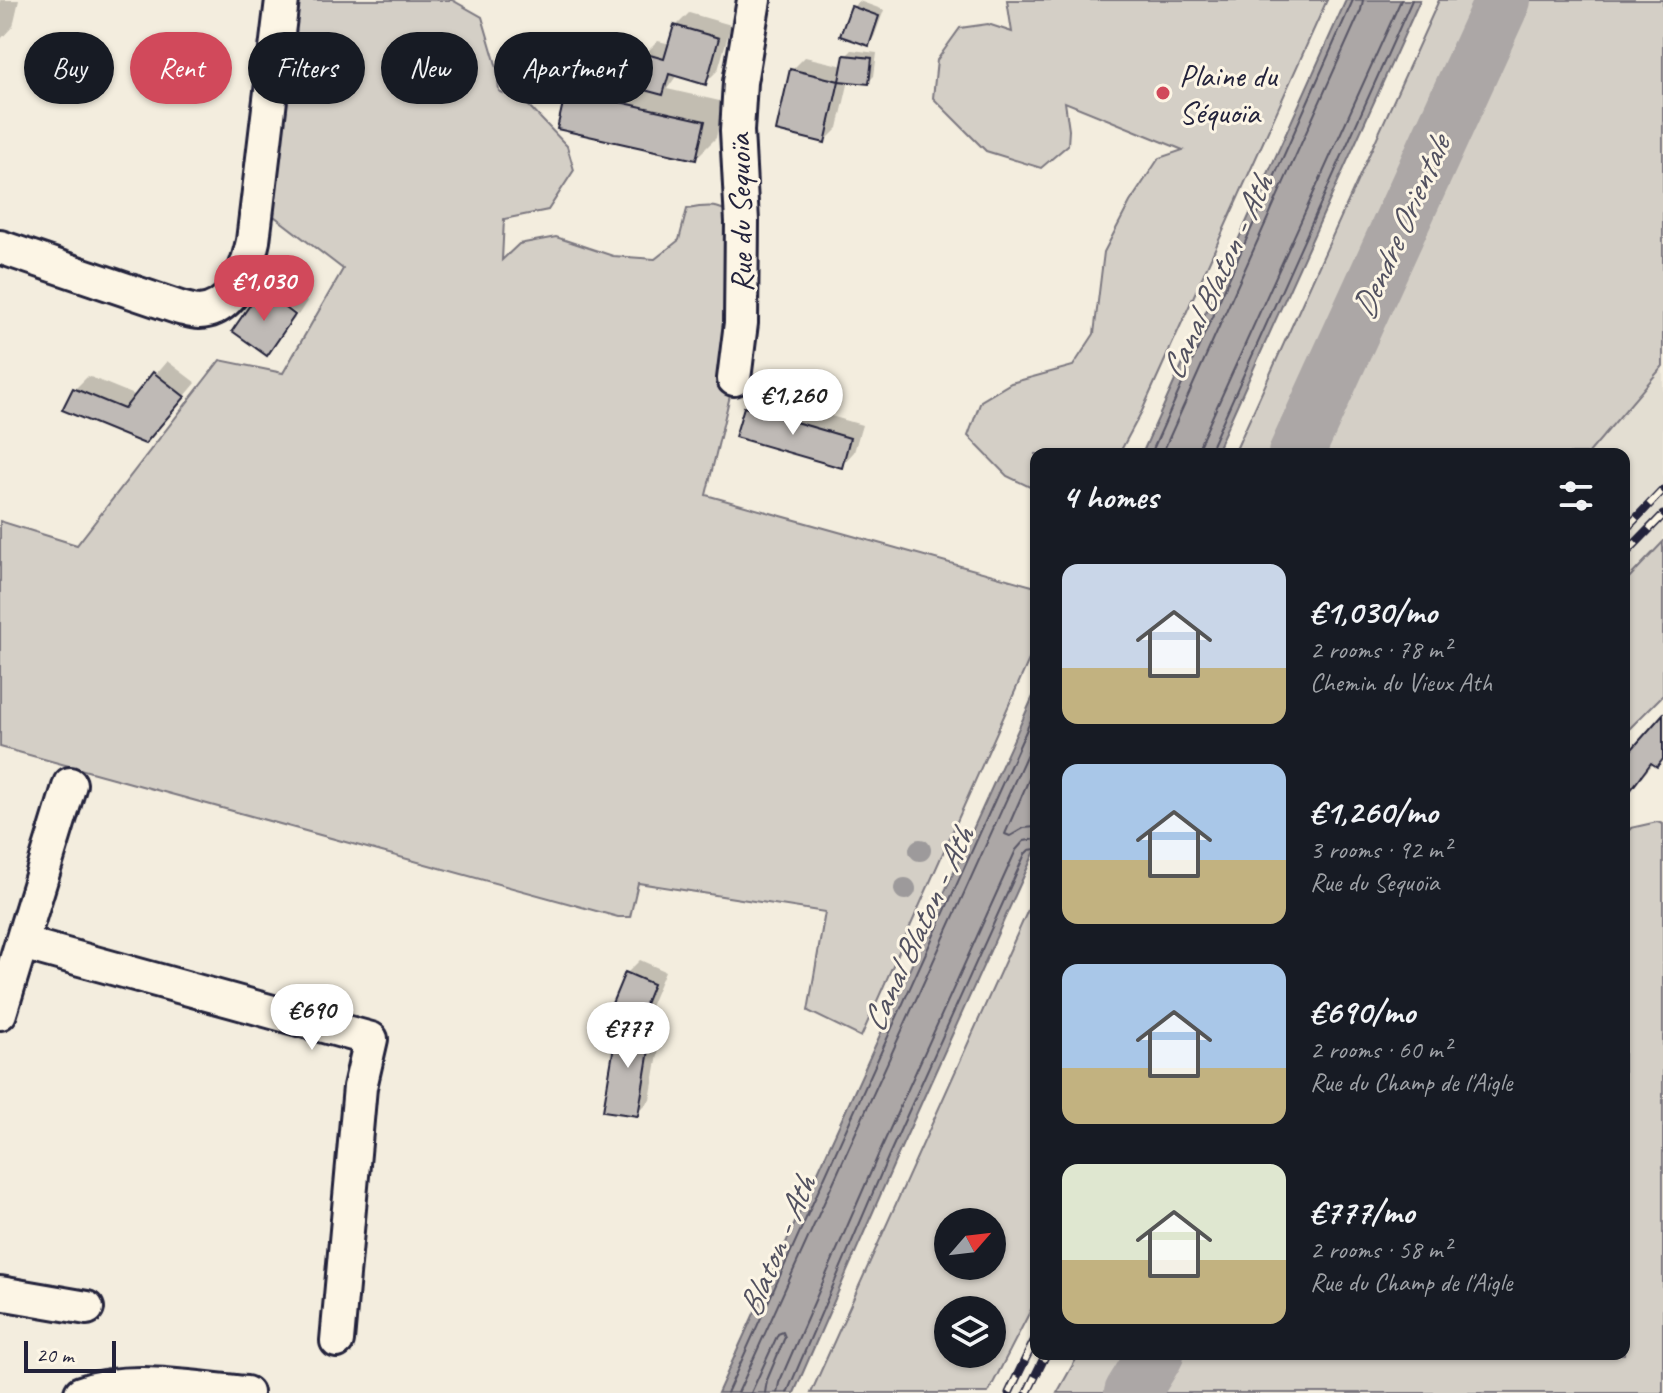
<!DOCTYPE html>
<meta charset="utf-8">
<style>
body{margin:0;font-family:Caveat,sans-serif;background:#242831;color:#f1f3f6;height:100vh;display:flex;flex-direction:column;font-size:30px;white-space:nowrap}
*{box-sizing:border-box;margin:0}
p{font-size:26px;color:#9ea1a6}
.icon{flex:none;width:44px;height:44px;fill:none;stroke:currentColor;stroke-width:2;stroke-linecap:round;stroke-linejoin:round}
.map{position:relative;flex:1;overflow:hidden}
.drawer{position:absolute;left:1030px;top:448px;width:600px;height:912px;display:flex;flex-direction:column;background:#171b24;border-radius:16px;box-shadow:0 2px 6px #0004}
.drawer>*{flex:none}
.top-card{position:absolute;left:24px;top:32px;width:760px;height:72px;display:flex;gap:16px}
.needle{width:52px;rotate:62deg}
.tools{position:absolute;left:934px;top:1208px;display:grid;gap:16px}
.tools a{display:grid;place-items:center;width:72px;height:72px;border-radius:50%;background:#171b24;box-shadow:0 2px 6px #0004;font-size:40px}
.scale{position:absolute;left:24px;bottom:20px;width:92px;box-sizing:border-box;padding-left:8px;border:4px solid #22223b;border-top:0;font-size:22px;line-height:28px;white-space:nowrap;color:#22223b;-webkit-text-stroke:6px #fcf5e5;paint-order:stroke}
.price{position:absolute;translate:-50% -68px;padding:0 18px;border-radius:28px;background:#fff;color:#222;font-size:26px;line-height:52px;filter:drop-shadow(0 2px 4px #0008)}
.price::after{content:'';position:absolute;left:50%;top:48px;width:24px;height:18px;margin-left:-12px;background:inherit;clip-path:polygon(0 0,100% 0,50% 100%)}
.price.on{background:#d1495b;color:#fff}
ul{padding:0;list-style:none}
li{display:flex;align-items:center;gap:24px;height:200px;padding:0 32px}
li span{display:grid;place-items:center;flex:none;width:224px;height:160px;border-radius:16px;color:#555}
li>.icon{margin-inline-start:auto}
span .icon{width:96px;height:96px;fill:#fffc;stroke-width:1}
li b{font-size:34px}
h2{display:flex;justify-content:space-between;align-items:center;height:96px;padding:0 32px;font-size:34px}
.chip{padding:0 28px;border-radius:36px;background:#171b24;box-shadow:0 2px 6px #0004;font-size:28px;line-height:72px}
.chip.on{background:#d1495b;color:#fff}
.map>svg:first-child{display:block}
.built{fill:#e3ded2}
.green{fill:#d4cfc6;stroke:#7b7880;stroke-width:2;fill-rule:evenodd}
.water{fill:#aca7a6;stroke:#75727b;stroke-width:2}
.shadow{fill:#0003}
.lines{fill:none;stroke-linecap:round;stroke-linejoin:round}
.shore{stroke:#595766;stroke-width:2}
.river{stroke:#aca7a6;stroke-width:56}
.building{fill:#bfbab6;stroke:#22223b;stroke-width:2}
.minor-casing{stroke:#22223b;stroke-width:38}
.minor{stroke:#fcf5e5;stroke-width:32}
.rail-casing{stroke:#22223b;stroke-width:9}
.rail{stroke:#fcf5e5;stroke-width:6;stroke-dasharray:18;stroke-linecap:butt}
.tree{fill:#9d9a9b}
.poi-dot{fill:#d1495b;stroke:#fcf5e5;stroke-width:3}
.labels{text-anchor:middle;stroke-width:6;stroke-linejoin:round;paint-order:stroke}
.poi-label{font-size:32px;fill:#22223b;stroke:#fcf5e5;text-anchor:start}
.street-label{font-size:32px;fill:#22223b;stroke:#fcf5e5}
.water-label{font-size:34px;font-style:italic;fill:#525160;stroke:#fcf5e5}
</style>
<div class="map">
<svg width="1663" height="1393" viewBox="0 0 1663 1393">
<rect width="100%" height="100%" fill="#f3edde"/>
<filter id="ink" filterUnits="userSpaceOnUse"><feTurbulence type="fractalNoise" baseFrequency=".0125" numOctaves="2"/><feDisplacementMap in="SourceGraphic" scale="16" xChannelSelector="R" yChannelSelector="G"/><feConvolveMatrix kernelMatrix="1 2 1 2 8 2 1 2 1" color-interpolation-filters="sRGB"/></filter>
<g filter="url(#ink)">
<!-- built -->
<path class="built" d="M1663,366V542L1624,583V454H1588Z"/>
<!-- green -->
<path class="green" d="M282,0H452L482,17L497,68L499,91L528,105L567,146L574,170L548,210L504,219L502,260L519,244L556,237L613,256L655,259L679,240L687,209C714,204 721,205 742,222L734,379L706,495L1036,587V644L861,1037L808,1011L825,912L638,883L630,917H618L0,747V521L77,545L220,360L283,373L343,269L257,203Z
M1007,0H1327L1142,411L1119,454H1036V490L1007,476L968,436L981,401L1011,383L1073,366L1094,334L1104,252L1130,202L1159,158L1183,150L1065,102L1069,130L1068,145L1041,168L986,151L933,98L937,60L960,28L988,24L1012,32Z
M1439,0H1663V366L1588,454H1234Z
M1663,542V695L1624,734V583Z
M1657,822L1663,824V1393H1057L1079,1354H1624V836L1631,828Z
M1036,892V1300L988,1393H811ZM992,1222V1266H948V1222ZM948,1310H992V1354H948Z"/>
<!-- water -->
<path class="water" d="M1346,0H1420L1215,454H1142Z
M1036,690V849L896,1159L794,1393H718Z"/>
<!-- shadow -->
<path class="shadow" d="M0,0H19L13,26L0,40Z
M859,1L884,10L874,37L868,43L853,7Z
M689,13L731,25L718,70L705,83L677,75L667,89L724,102L716,138L696,158L568,91L587,71L637,82L645,54L658,41L671,44L676,26Z
M852,50L877,53L874,76L868,82L849,80L838,128L825,141L792,70L805,57L844,66L846,56Z
M276,278L307,301L298,315L264,289Z
M262,293L295,318L267,353Z
M167,361L196,383L158,428L75,389L88,376L137,396Z
M758,395L862,425L854,452L841,466L745,408Z
M1663,717V759L1654,763L1624,798V761Z
M640,960L665,971L646,1016L664,1020L650,1100L637,1113L627,973Z"/>
<g class="lines">
<!-- shore -->
<path class="shore" d="M1151,454L1353,0
M1162,454L1361,10L1363,0
M1198,454L1200,444L1401,0
M1208,454L1412,0
M1036,763L1005,834L1010,836L1024,828L1036,827
M727,1393L1036,709
M738,1393L1036,734
M751,1393L778,1334L783,1332L785,1337L767,1380L765,1393
M777,1393L779,1383L880,1151L1016,850L1024,841L1036,839
M787,1393L889,1155L1025,854L1029,850L1036,849"/>
<!-- river -->
<path class="river" d="M1296,454L1503,0
M1132,1393L1156,1354"/>
</g>
<!-- building -->
<path class="building" d="M851,6L879,16L869,46L840,36Z
M674,25L719,38L706,85L669,74L663,95L633,87L643,53L664,59Z
M844,55L872,58L869,84L839,81Z
M790,69L839,81L825,143L776,131Z
M566,90L705,121L696,160L557,129Z
M261,289L295,315L267,356L232,331Z
M153,372L185,397L145,444L62,410L73,388L124,409Z
M744,407L850,438L842,468L735,437Z
M1663,714V759L1657,767L1651,763L1624,799V758Z
M625,972L653,984L635,1029L606,1018Z
M618,1022L652,1032L638,1116L603,1111Z"/>
<g class="lines">
<defs>
<path id="minor" d="M0,247L180,308C185,309 193,312 199,312C234,310 247,269 253,241L282,0
M734,379L741,323L742,222L737,131L740,82L754,0
M22,943L371,1039L360,1087L337,1341
M0,1013L70,784
M0,1293L87,1308
M81,1393C132,1375 193,1389 246,1393"/>
</defs>
<!-- minor casing -->
<use href="#minor" class="minor-casing"/>
<!-- minor -->
<use href="#minor" class="minor"/>
<defs>
<path id="rail" d="M1624,531L1663,490
M1624,555L1663,515
M1009,1393L1036,1337
M1027,1393L1046,1354"/>
</defs>
<!-- rail casing -->
<use href="#rail" class="rail-casing"/>
<!-- rail -->
<use href="#rail" class="rail"/>
</g>
<!-- trees -->
<g class="tree">
<circle cx="920" cy="850" r="11"/>
<circle cx="905" cy="889" r="11"/>
</g>
</g>
<!-- markers -->
<circle class="poi-dot" cx="1163" cy="93" r="8"/>
<g class="labels">
<!-- poi labels -->
<g class="poi-label">
<text x="1179" y="86">Plaine du<tspan x="1179" dy="37">Séquoïa</tspan></text>
</g>
<!-- street labels -->
<g class="street-label">
<text transform="translate(740 213) rotate(-91)" y="11">Rue du Sequoïa</text>
</g>
<!-- water labels -->
<g class="water-label">
<text transform="translate(1400 227) rotate(-66)" y="12">Dendre Orientale</text>
<text transform="translate(1216 277) rotate(-65)" y="12">Canal Blaton - Ath</text>
<text transform="translate(917 929) rotate(-65)" y="12">Canal Blaton - Ath</text>
<text transform="translate(776 1246) rotate(-67)" y="12">Blaton - Ath</text>
</g>
</g>
</svg>
<div class="tools">
<a><svg class="needle" viewBox="-14 -14 28 28"><path d="M0-13l5 13h-10z" fill="#e53935"/><path d="M0 13l5-13h-10z" fill="#9ea1a6"/></svg></a>
<a><svg class="icon" aria-label="layers" viewBox="0 0 24 24"><path d="M12 4l9 5-9 5-9-5zM3 14l9 5 9-5"/></svg></a>
</div>
<div class="scale">20 m</div>
<b class="price on" style="left:264px;top:323px">€1,030</b>
<b class="price" style="left:793px;top:437px">€1,260</b>
<b class="price" style="left:312px;top:1052px">€690</b>
<b class="price" style="left:628px;top:1070px">€777</b>
<div class="top-card">
<a class="chip">Buy</a>
<a class="chip on">Rent</a>
<a class="chip">Filters</a>
<a class="chip">New</a>
<a class="chip">Apartment</a>
</div>
<section class="drawer">
<h2>4 homes<svg class="icon" aria-label="filters" viewBox="0 0 24 24"><path d="M4 7h16M4 17h16"/><circle cx="9" cy="7" r="2"/><circle cx="15" cy="17" r="2"/></svg></h2>
<ul>
<li><span style="background:linear-gradient(#c9d6e8 65%,#c2b280 0)"><svg class="icon" aria-label="home" viewBox="0 0 24 24"><path d="M3 11l9-7 9 7M6 9v11h12V9"/></svg></span><div><b>€1,030/mo</b><p>2 rooms · 78 m²</p><p>Chemin du Vieux Ath</p></div></li>
<li><span style="background:linear-gradient(#a9c7e8 60%,#c2b280 0)"><svg class="icon" aria-label="home" viewBox="0 0 24 24"><path d="M3 11l9-7 9 7M6 9v11h12V9"/></svg></span><div><b>€1,260/mo</b><p>3 rooms · 92 m²</p><p>Rue du Sequoïa</p></div></li>
<li><span style="background:linear-gradient(#a9c7e8 65%,#c2b280 0)"><svg class="icon" aria-label="home" viewBox="0 0 24 24"><path d="M3 11l9-7 9 7M6 9v11h12V9"/></svg></span><div><b>€690/mo</b><p>2 rooms · 60 m²</p><p>Rue du Champ de l'Aigle</p></div></li>
<li><span style="background:linear-gradient(#dfe7d0 60%,#c2b280 0)"><svg class="icon" aria-label="home" viewBox="0 0 24 24"><path d="M3 11l9-7 9 7M6 9v11h12V9"/></svg></span><div><b>€777/mo</b><p>2 rooms · 58 m²</p><p>Rue du Champ de l'Aigle</p></div></li>
</ul>
</section>
</div>
